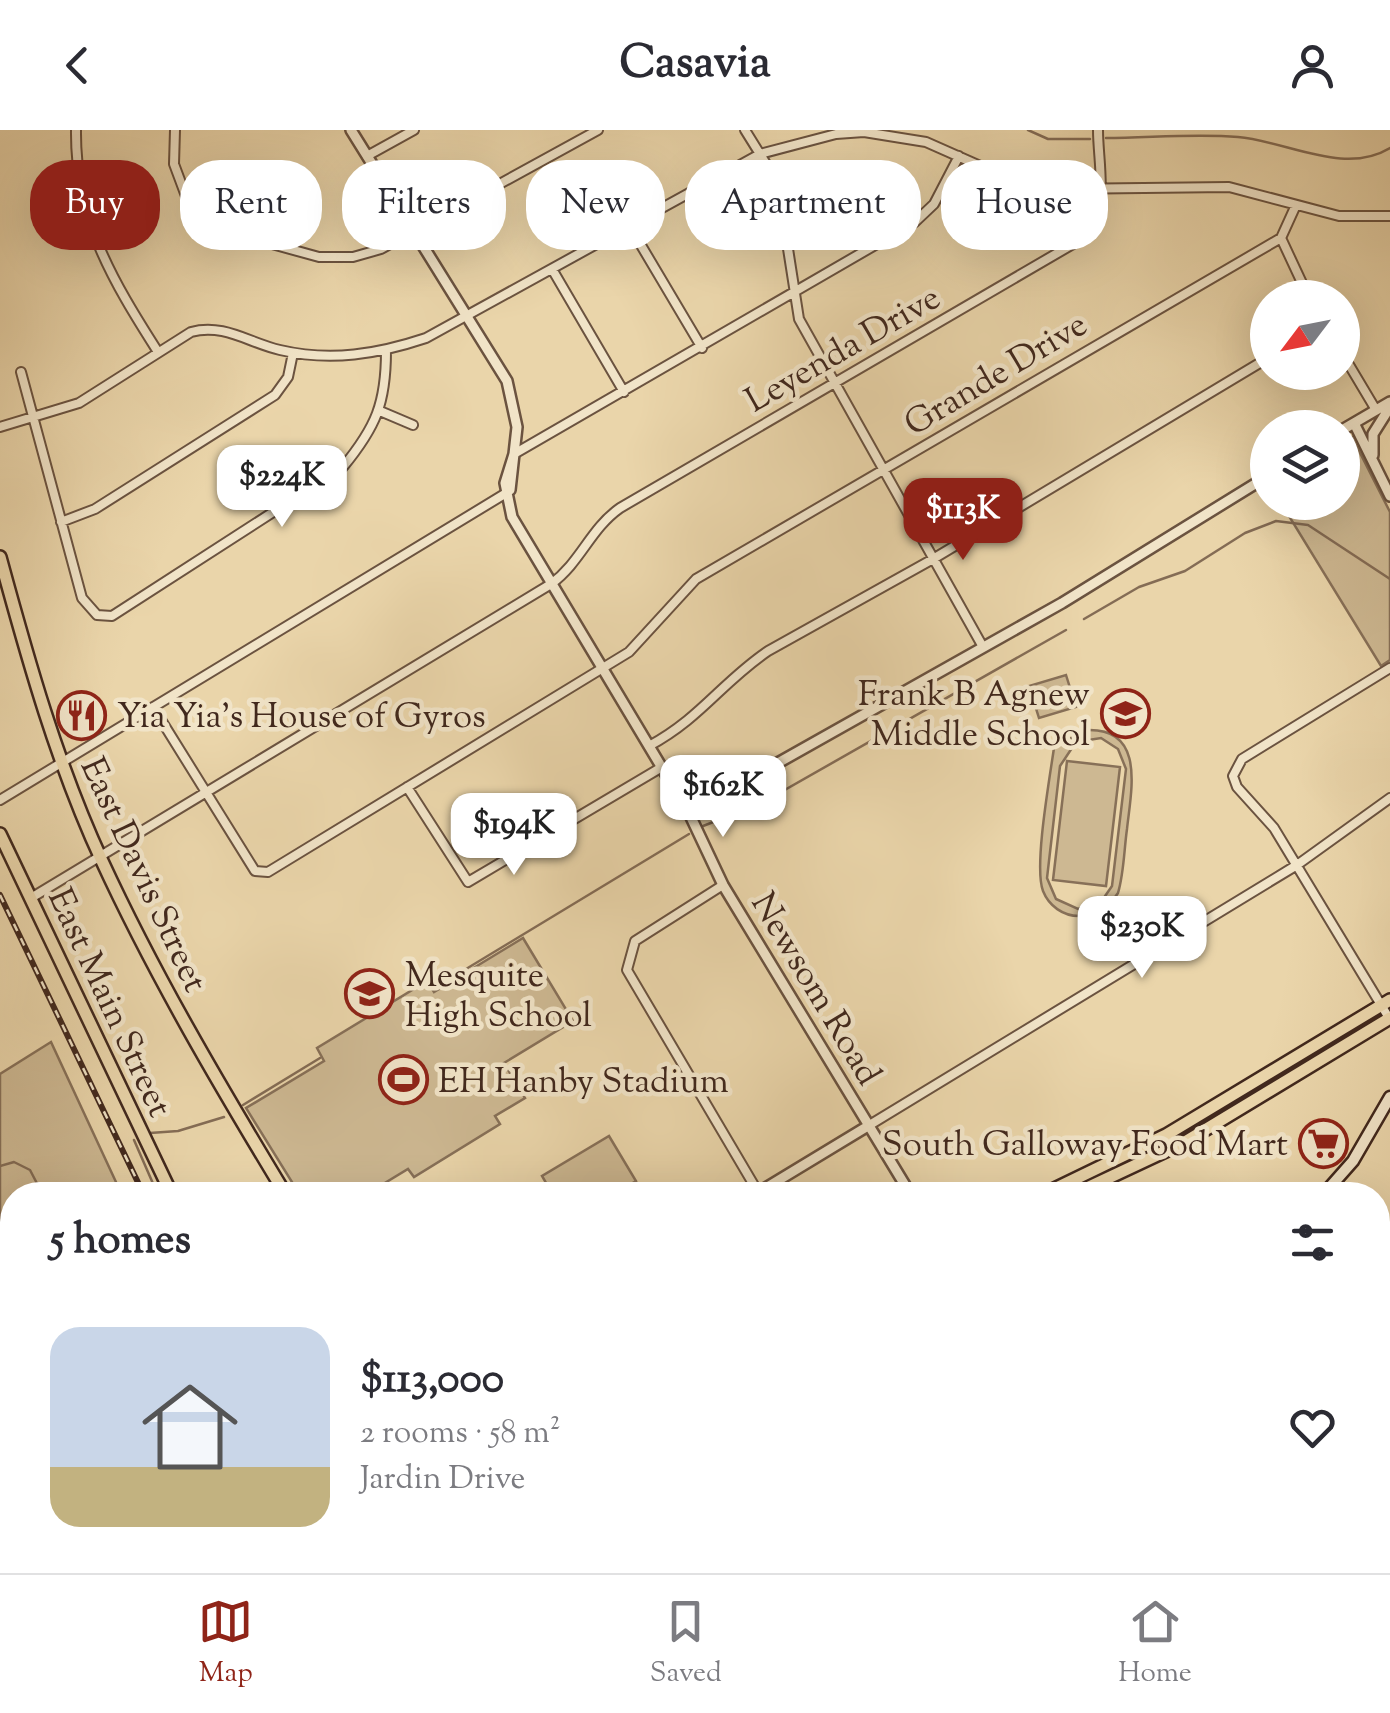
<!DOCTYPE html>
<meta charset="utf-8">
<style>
body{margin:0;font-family:"Sorts Mill Goudy",serif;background:#f7f7f7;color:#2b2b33;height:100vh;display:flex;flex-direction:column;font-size:38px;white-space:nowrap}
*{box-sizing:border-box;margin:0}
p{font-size:32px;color:#7c7c81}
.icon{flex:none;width:55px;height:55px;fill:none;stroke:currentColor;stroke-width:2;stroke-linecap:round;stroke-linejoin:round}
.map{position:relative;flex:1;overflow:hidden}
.sheet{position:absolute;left:0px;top:1052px;width:1390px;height:392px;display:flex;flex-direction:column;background:#fff;border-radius:40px 40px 0 0;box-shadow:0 10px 40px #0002}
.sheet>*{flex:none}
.guide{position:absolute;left:30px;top:30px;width:1330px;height:90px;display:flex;gap:20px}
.needle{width:65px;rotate:238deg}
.tools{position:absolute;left:1250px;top:150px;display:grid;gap:20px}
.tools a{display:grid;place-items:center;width:110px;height:110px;border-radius:50%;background:#fff;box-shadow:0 10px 40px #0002;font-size:50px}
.price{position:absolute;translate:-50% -85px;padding:0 22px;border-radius:20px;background:#fff;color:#222;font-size:32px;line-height:65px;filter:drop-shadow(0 2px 5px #0008)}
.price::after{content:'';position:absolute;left:50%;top:60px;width:30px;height:22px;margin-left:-15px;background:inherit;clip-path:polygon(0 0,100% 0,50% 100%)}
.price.active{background:#8f2418;color:#fff}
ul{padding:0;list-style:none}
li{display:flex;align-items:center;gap:30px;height:250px;padding:0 50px}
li+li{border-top:2px solid #e1e1e2}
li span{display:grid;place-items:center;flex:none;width:280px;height:200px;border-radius:30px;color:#555}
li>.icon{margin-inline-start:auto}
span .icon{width:120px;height:120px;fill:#fffc;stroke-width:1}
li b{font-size:42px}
h2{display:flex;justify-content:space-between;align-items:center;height:120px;padding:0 50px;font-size:42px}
.tag{padding:0 35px;border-radius:40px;background:#fff;box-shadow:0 10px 40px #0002;font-size:35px;line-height:90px}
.tag.active{background:#8f2418;color:#fff}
header{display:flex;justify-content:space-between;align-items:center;height:130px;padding:0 50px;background:#fff;font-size:45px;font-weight:700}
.tabs{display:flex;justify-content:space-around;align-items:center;height:140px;border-top:2px solid #e1e1e2;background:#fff;font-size:28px;color:#7c7c81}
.tabs a{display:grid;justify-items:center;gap:5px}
.tabs .active{color:#8f2418}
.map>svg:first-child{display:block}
.green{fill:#cdb892;stroke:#877058;stroke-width:2.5;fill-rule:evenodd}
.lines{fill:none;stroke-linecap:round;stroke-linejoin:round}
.stream{stroke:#846c55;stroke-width:2.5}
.minor-casing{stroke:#6b5340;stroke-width:12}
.tertiary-casing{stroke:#6b5340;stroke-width:14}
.secondary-casing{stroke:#41281d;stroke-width:15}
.primary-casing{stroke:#41281d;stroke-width:16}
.minor{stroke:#f1e4c8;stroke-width:8}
.tertiary{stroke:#f1e4c8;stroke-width:9}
.secondary{stroke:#f1e4c8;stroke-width:10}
.primary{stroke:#ead5aa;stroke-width:11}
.rail-casing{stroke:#41281d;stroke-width:6}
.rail{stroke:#f1e4c8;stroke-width:2.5;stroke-dasharray:8;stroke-linecap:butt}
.labels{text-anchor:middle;stroke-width:9;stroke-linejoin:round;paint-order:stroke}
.street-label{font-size:35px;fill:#41281d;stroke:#f1e4c8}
.poi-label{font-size:35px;fill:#41281d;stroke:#f1e4c8;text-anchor:start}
</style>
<header><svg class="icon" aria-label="back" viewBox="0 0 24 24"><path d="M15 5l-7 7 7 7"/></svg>Casavia<svg class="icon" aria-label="person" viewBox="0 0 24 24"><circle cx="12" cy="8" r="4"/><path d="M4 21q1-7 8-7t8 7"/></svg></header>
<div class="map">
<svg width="1390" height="1443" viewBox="0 0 1390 1443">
<rect width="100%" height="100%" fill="#ead5aa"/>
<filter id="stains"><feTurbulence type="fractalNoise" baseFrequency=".002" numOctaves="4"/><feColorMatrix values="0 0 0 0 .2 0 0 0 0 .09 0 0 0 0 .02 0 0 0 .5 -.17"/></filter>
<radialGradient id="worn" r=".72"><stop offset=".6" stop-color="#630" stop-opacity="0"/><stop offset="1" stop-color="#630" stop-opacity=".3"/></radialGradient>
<!-- green -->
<path class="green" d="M1352,307L1390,382V530L1381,536L1281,373L1342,372L1343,313Z
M1066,545L1076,577L1039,588L1029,556Z
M1087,600C1146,598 1131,661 1127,699C1124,720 1124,743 1118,763C1109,777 1097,787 1079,786C1063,786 1049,776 1043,761C1033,735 1052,636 1056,604H1063V612ZM1101,608L1118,619L1126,639L1112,756L1101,772L1078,779L1056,769L1047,748L1060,636L1076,612Z
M1067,631L1120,637L1106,756L1053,750Z
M523,808L573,891L504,933L525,968L495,986L500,994L414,1047L408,1039L365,1065H300L246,978L324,931L317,918L427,851L434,862Z
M51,912L122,1065H12V1231L0,1211V944Z
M609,1006L636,1051L612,1065H553L542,1046Z
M836,1432L913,1433L918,1440L954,1432H1255L1262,1443H829Z"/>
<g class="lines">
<!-- stream -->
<path class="stream" d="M1028,0L1048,9H1090
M1106,8C1149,8 1195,3 1238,7C1287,11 1344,46 1390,18
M1084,489L1139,457L1185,441L1245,403L1276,391L1308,395L1390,449
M703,696L760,674L1066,500
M433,859L689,704
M243,975L320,928
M150,1003L178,1001L224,987
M134,1010L158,1065
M0,1036L14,1032L30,1040L43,1065"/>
<defs>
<path id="minor" d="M76,0C75,88 112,150 158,222
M175,0L174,34L196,93L319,127H353L381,119L598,0
M745,0L773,45L781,74L799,189L983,517
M367,26L414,0
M1296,75L1281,108L1309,168
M629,95L702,218
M266,109L280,73
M552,139L624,262
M1342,223L1376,280
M21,242L82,468L97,485L112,486L343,337C376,297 386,273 386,221
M380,281L413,295
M0,297L79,273L191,202C224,193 249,213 280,220C331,232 378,224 426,208L760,24L836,4L864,2L926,12L1005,47L1058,59L1229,57L1339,86H1390
M514,324L915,92L934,74L959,26
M61,392L95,379L275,265L288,247L293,223
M153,577L255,741L268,742L629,522L696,449L1281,108
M649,616C701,588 722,552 768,521L933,429L1268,228
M407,657L468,752L662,637
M0,670L508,362
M723,755L635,811L627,840L758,1062
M31,768L551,454C581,432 590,399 620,378L1085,107C1110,80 1098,34 1098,0
M1389,888L1274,698L1237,657L1233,646L1242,629L1390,538
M868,996L1297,735L1390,668
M1378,1174L1390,1166
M0,1222L12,1242
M1378,1278L1390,1271
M1378,1356L1390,1377
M1378,1390L1390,1382
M136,1432L143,1443
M308,1432L312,1443
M591,1432L598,1443
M926,1432H931
M1115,1432L1121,1443
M63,1443L79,1432"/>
<path id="tertiary" d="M351,0L507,251L517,297L510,360
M1354,293L1390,366
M1342,300L1390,272
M514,324L505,353L512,387L689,683L723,755L911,1065
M1373,325V304L1390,277
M689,683L1062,473L1268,346
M754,1065L868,996"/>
<path id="secondary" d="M1323,1065L1353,1031L1390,967
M742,1443L760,1432"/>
<path id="primary" d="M0,427C28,530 57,634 102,731C155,846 220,956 286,1065
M0,704L172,1065
M1042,1065L1166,1005L1390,870
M1072,1065L1185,1012L1390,888
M409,1432L417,1443
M506,1432L509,1443
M428,1443L444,1432
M453,1443L470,1432"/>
</defs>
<!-- minor casing -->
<use href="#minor" class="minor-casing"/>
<!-- tertiary casing -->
<use href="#tertiary" class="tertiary-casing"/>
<!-- secondary casing -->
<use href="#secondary" class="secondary-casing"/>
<!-- primary casing -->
<use href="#primary" class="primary-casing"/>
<!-- minor -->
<use href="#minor" class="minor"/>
<!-- tertiary -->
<use href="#tertiary" class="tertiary"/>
<!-- secondary -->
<use href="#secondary" class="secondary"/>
<!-- primary -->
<use href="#primary" class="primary"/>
<defs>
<path id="rail" d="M0,765L144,1065
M320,1432L325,1443"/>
</defs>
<!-- rail casing -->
<use href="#rail" class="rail-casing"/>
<!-- rail -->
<use href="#rail" class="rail"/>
</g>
<!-- icons -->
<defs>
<symbol id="school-ring" viewBox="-11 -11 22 22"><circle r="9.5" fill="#f1e4c8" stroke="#8f2418" stroke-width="1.5"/><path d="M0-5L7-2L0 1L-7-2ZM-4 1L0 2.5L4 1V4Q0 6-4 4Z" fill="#8f2418"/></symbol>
<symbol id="restaurant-ring" viewBox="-11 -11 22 22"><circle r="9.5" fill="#f1e4c8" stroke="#8f2418" stroke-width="1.5"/><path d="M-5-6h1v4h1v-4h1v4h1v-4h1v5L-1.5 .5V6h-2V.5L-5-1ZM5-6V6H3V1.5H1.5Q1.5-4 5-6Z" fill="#8f2418"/></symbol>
<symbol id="stadium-ring" viewBox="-11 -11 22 22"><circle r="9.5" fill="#f1e4c8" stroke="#8f2418" stroke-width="1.5"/><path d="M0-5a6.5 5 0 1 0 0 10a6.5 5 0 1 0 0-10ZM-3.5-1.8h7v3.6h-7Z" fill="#8f2418"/></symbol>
<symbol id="supermarket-ring" viewBox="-11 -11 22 22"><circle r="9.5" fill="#f1e4c8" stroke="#8f2418" stroke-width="1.5"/><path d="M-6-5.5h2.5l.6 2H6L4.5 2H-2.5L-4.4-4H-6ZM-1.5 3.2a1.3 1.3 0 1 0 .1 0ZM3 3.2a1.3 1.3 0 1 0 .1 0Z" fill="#8f2418"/></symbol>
</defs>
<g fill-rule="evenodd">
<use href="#school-ring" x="1098" y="556" width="55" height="55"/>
<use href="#restaurant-ring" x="54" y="558" width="55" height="55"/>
<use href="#school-ring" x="342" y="836" width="55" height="55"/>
<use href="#stadium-ring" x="376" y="922" width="55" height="55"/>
<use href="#supermarket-ring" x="1296" y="986" width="55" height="55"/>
</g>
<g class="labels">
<!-- street labels -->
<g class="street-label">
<text transform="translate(842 218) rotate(-30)" y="12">Leyenda Drive</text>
<text transform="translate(995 243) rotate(-31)" y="12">Grande Drive</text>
<text transform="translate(145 744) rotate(65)" y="12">East Davis Street</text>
<text transform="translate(817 858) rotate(59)" y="12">Newsom Road</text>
<text transform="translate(111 872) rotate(65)" y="12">East Main Street</text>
</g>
<!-- poi labels -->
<g class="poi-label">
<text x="1090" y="575" text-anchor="end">Frank B Agnew<tspan x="1090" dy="40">Middle School</tspan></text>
<text x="117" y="597">Yia Yia's House of Gyros</text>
<text x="405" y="856">Mesquite<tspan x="405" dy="40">High School</tspan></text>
<text x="438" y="962">EH Hanby Stadium</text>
<text x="1288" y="1025" text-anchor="end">South Galloway Food Mart</text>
</g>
</g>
<rect width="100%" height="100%" filter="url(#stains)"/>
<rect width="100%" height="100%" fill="url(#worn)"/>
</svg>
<div class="tools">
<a><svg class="needle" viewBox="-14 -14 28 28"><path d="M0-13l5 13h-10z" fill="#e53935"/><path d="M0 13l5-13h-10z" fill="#7c7c81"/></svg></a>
<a><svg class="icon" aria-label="layers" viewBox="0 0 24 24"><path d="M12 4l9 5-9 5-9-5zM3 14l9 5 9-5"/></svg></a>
</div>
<b class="price" style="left:282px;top:400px">$224K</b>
<b class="price active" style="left:963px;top:433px">$113K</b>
<b class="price" style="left:723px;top:710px">$162K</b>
<b class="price" style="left:514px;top:748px">$194K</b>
<b class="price" style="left:1142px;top:851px">$230K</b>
<div class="guide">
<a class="tag active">Buy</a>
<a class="tag">Rent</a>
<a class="tag">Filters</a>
<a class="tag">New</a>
<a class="tag">Apartment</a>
<a class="tag">House</a>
</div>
<section class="sheet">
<h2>5 homes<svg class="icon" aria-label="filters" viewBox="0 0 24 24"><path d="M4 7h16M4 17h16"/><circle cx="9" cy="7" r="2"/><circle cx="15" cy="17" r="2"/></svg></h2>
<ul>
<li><span style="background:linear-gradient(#c9d6e8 70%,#c2b280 0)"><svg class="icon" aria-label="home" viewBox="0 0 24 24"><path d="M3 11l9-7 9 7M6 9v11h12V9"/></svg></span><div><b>$113,000</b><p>2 rooms · 58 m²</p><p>Jardin Drive</p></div><svg class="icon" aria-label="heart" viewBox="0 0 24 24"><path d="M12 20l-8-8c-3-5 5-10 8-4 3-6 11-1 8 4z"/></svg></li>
</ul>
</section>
</div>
<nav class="tabs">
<a class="active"><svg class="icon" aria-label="map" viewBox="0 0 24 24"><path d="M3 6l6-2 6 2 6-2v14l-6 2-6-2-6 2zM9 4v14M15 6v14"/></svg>Map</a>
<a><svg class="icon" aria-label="saved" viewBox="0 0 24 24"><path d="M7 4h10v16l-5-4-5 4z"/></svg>Saved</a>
<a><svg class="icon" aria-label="home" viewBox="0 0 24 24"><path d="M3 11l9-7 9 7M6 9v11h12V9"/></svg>Home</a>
</nav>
